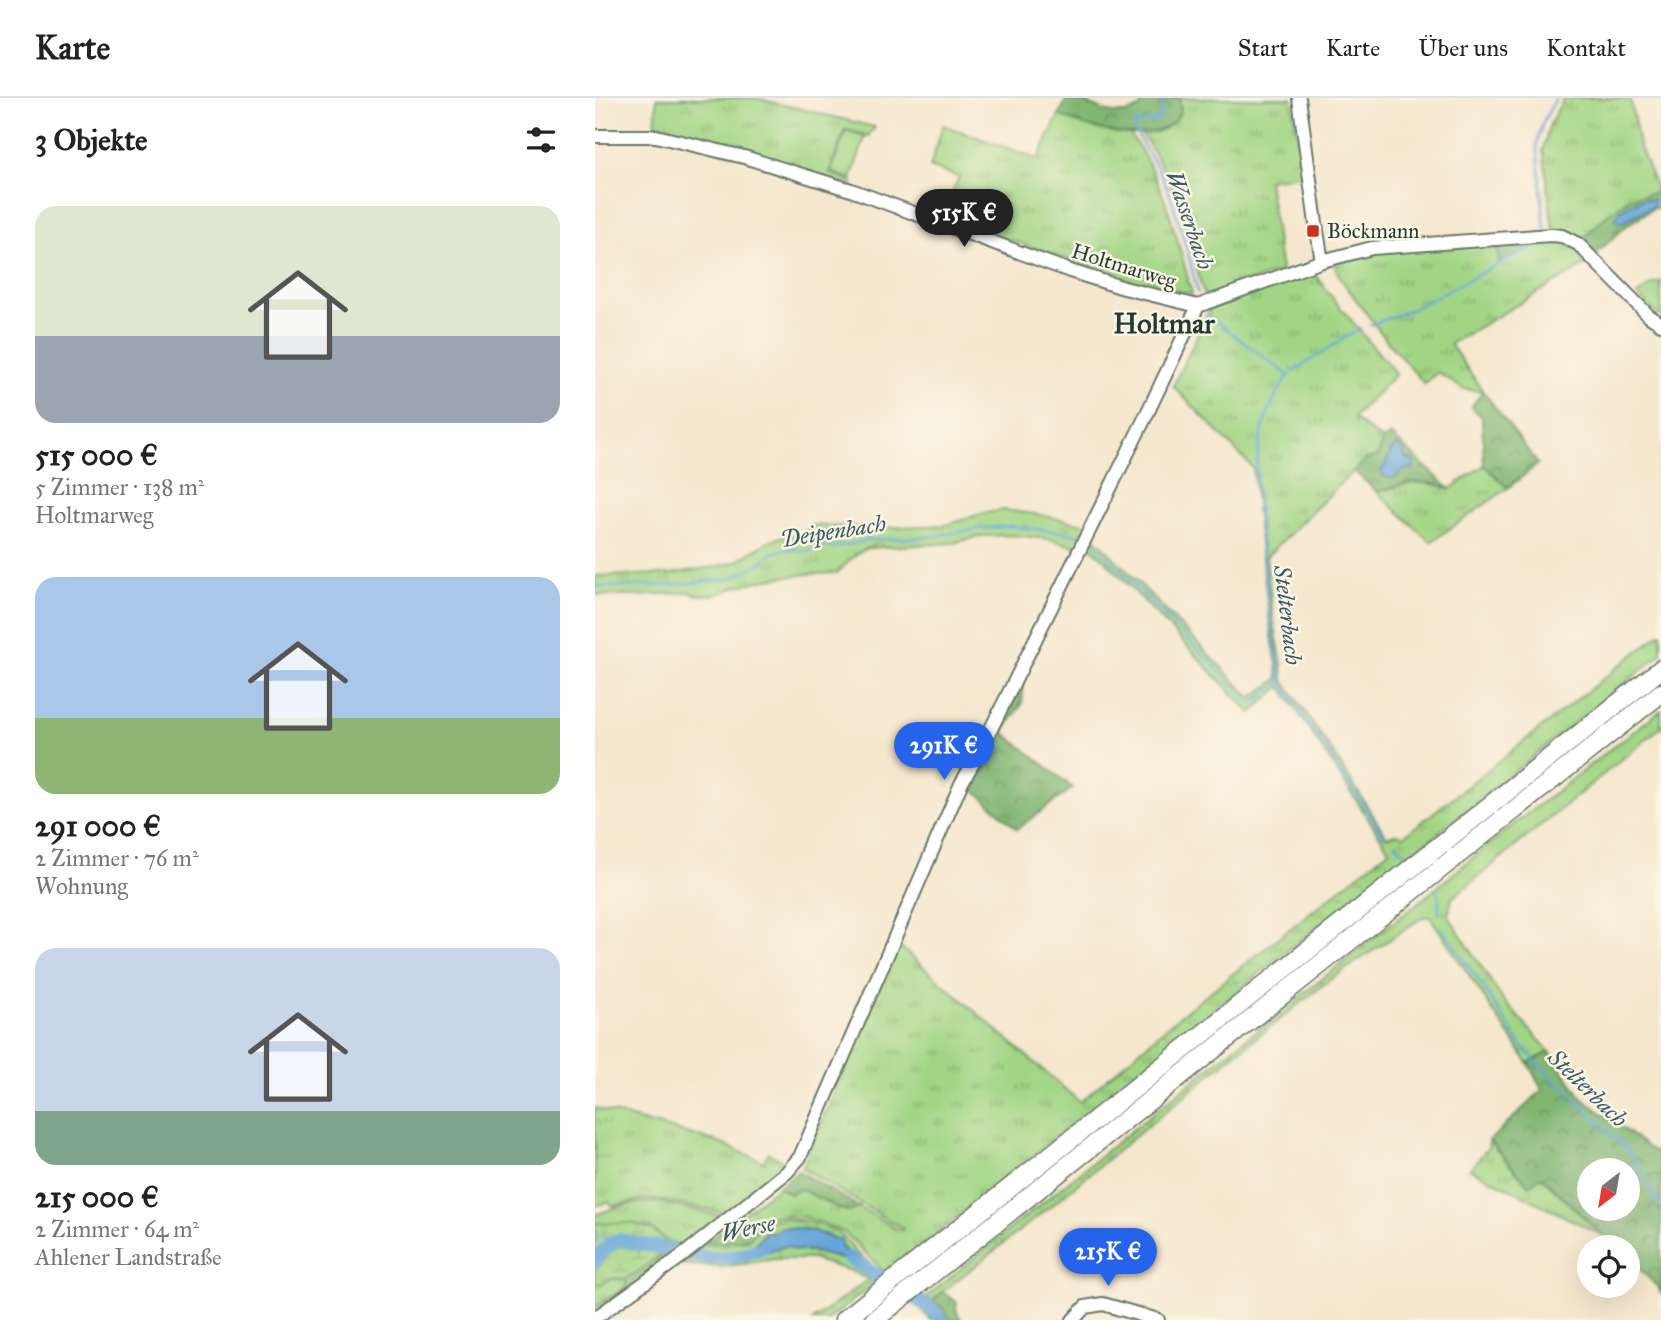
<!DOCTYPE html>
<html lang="de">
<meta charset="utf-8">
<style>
body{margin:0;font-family:"IM FELL Great Primer",serif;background:#f6f6f6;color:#222;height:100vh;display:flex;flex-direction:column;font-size:26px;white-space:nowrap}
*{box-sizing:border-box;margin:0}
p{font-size:23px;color:#767676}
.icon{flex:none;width:38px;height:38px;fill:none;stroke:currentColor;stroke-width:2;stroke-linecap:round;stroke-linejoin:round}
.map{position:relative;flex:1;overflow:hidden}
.details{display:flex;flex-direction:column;background:#fff;width:595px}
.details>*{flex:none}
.needle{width:46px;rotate:211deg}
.tools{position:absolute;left:982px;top:1060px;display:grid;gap:14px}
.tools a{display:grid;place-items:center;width:63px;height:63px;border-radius:50%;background:#fff;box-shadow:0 7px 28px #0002;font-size:35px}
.price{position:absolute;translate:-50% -60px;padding:0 16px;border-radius:24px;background:#2563eb;color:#fff;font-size:23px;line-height:46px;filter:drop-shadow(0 2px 4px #0008)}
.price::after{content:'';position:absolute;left:50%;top:42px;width:21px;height:16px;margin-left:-10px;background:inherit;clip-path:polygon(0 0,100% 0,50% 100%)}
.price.active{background:#222;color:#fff}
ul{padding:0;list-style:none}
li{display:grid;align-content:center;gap:14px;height:371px;padding:0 35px}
li span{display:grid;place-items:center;height:217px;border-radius:21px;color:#555}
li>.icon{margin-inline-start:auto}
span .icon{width:126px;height:126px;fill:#fffc;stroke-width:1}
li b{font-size:30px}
h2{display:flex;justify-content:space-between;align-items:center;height:84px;padding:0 35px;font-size:30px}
header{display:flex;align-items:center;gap:42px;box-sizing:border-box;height:98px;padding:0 35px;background:#fff;border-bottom:2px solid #e0e0e0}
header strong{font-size:33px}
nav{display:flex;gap:38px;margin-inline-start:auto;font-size:24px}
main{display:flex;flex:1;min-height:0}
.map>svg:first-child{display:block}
.grass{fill:url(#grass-tufts);stroke:#60895c;stroke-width:2}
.forest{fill:url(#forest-crowns);stroke:#507a53;stroke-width:2;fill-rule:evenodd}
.wetland{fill:url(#wetland-marsh);stroke:#60895c;stroke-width:2;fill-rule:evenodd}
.pitch{fill:#a1d584;stroke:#60895c;stroke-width:2}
.water{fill:#67a6d9;stroke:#437286;stroke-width:2}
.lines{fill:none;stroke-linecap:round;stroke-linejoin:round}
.stream{stroke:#67a6d9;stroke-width:2.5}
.river{stroke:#67a6d9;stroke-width:14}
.minor-casing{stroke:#6a786a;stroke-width:16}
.highway-casing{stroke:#6a786a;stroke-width:21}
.minor{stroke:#fff;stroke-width:12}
.highway{stroke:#fff;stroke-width:18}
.poi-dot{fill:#c8321e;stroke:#fcf5e5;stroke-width:2.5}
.labels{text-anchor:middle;stroke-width:5;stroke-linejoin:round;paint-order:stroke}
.poi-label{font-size:21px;fill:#1f3d34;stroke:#fcf5e5;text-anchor:start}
.street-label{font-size:21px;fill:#1f3d34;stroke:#fcf5e5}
.water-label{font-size:23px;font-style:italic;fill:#355c66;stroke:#fcf5e5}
.district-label{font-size:28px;font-weight:bold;fill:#1f3d34;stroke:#fcf5e5}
</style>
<header>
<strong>Karte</strong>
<nav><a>Start</a><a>Karte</a><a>Über uns</a><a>Kontakt</a></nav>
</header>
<main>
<section class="details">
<h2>3 Objekte<svg class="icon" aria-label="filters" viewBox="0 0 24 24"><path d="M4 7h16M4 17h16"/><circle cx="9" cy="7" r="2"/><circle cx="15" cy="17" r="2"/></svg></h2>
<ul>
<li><span style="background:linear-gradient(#dfe7d0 60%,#9aa5b1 0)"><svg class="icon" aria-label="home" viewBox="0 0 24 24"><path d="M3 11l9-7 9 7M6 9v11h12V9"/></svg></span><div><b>515 000 €</b><p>5 Zimmer · 138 m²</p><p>Holtmarweg</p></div></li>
<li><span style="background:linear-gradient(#a9c7e8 65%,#8fb573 0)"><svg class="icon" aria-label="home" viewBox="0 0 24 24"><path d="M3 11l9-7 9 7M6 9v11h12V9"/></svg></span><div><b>291 000 €</b><p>2 Zimmer · 76 m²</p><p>Wohnung</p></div></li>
<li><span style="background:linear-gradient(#c9d6e8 75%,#7fa58c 0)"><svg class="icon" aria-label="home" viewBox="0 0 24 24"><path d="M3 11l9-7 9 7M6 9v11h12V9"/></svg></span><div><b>215 000 €</b><p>2 Zimmer · 64 m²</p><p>Ahlener Landstraße</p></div></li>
</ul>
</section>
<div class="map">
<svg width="1066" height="1222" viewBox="0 0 1066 1222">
<defs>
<pattern id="grass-tufts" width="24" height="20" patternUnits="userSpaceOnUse" patternTransform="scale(1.75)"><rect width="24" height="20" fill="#a1d584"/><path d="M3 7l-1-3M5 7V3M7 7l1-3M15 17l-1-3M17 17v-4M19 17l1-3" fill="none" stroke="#83ae6d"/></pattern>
<pattern id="forest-crowns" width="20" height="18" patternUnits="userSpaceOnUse" patternTransform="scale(1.75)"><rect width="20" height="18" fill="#80b672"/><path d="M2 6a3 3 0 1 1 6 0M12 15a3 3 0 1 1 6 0" fill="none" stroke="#68955e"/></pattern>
<pattern id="wetland-marsh" width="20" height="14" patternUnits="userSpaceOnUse" patternTransform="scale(1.75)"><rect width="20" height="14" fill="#a1d584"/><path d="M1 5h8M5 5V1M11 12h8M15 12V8" fill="none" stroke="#83ae6d"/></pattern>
</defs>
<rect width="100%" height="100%" fill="#fcf5e5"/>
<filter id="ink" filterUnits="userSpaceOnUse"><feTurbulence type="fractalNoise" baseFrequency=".0143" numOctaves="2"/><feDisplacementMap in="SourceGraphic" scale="14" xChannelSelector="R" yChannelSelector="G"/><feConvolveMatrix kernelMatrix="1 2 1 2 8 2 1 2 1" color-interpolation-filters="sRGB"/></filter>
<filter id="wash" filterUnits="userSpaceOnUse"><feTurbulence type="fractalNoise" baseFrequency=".00686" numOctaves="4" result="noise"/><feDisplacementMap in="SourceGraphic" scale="28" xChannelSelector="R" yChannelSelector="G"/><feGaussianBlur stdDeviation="1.57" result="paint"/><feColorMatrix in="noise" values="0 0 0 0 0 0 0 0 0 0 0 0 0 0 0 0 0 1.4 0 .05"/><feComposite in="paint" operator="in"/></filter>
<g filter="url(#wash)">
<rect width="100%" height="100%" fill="#f5e7cd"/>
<!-- grass -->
<path class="grass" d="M62,0H161L280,29L273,38L250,31L234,75L257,83L258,89L60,34Z
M584,0H697L708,77L673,82L686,173L610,199C600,171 597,142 587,114C577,86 563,60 547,36C568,35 591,23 584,0Z
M969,0H1035L1044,47L1062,92L1059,95L1035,100L1010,119L987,142L973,132L958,131L948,51L955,26Z
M464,17C487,27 510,33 535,36C570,83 582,141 597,196L539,184L407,139L346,120L364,79L335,69L348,27L443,61Z
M956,140L968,141L997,163L855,246L888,293L868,291L842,274L830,286L795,247L745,180L738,164L774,154L901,143L905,165Z
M717,172L735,197L801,276L758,320L787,342L783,358L770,362L671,459L678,519L687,567L688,581L742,661L792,739C799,736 802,734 809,738L1066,535V556L827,748L712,837L299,1170L296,1168L290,1174L250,1135L227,1125L207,1119L190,1117L153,1122L142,1120L183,1089L199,1094L205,1091L248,1112L255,1113L264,1109L306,1133L308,1131L207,1070L302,846L485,1004L581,921L794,752L686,588L656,615L509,461L493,447L498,438L656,600L683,581L682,567L675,526L663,428L658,370L578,288L617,207Z
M1066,183V219L1042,197L1055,188Z
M889,367L913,390L836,444L782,394C811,386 825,379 855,391Z
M409,412L440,416L494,427L483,449L454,441L419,437L387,438L359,445L272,450L261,456L242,475L213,476L172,481L140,489L121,497H102L94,494L43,498L0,497V478L75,476L124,468L142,463L173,444L191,437L209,436L215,427L284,430L351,427L389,415Z
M1066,612V629L857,800L853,817L908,902L955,954L933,965L835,819H828L736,881L639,957L452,1111L347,1194L338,1203L331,1199L604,978L833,797L904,738Z
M0,1010L120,1043L169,1064L173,1055L188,1063L190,1068L135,1116L68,1103L50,1101L17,1108L13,1104L0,1108Z
M894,1043L933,1087L946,1078L1007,1137L875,1071L893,1050Z
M50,1104L67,1105L131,1119L94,1149L71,1143L57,1131L36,1125H0V1117L25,1108Z
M277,1179L281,1182L275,1186V1189L233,1222H218Z
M31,1180V1188L23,1195L0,1208V1189L15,1181Z"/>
<!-- forest -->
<path class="forest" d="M472,0C491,0 508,18 528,15C534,15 540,12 545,10L548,0H584C587,10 586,17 578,24C551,49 493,30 464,17Z
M1066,91V112L1060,109L1030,129L1001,156L987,142L1010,119L1035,100L1059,95L1062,92Z
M956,140L904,165L901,143Z
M888,293L943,366L913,390L889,367L887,319L876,309Z
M796,337L855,391C825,379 811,386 782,394L759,373L770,362L783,358L787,342Z
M429,582L427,606L408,634L478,690L422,731L371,684Z
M955,954L988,1001L1066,1059V1196L1063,1189L1033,1160L1032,1150H1021L946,1078L934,1087L894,1043L947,992L933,965ZM994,1073H1032V1111H994Z
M203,1073L264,1109L255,1114L248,1112L205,1091L195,1096L183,1089Z
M175,1121L167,1125L154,1142L108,1147L139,1123L153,1125Z
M73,1157L80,1160L0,1218V1208L23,1195L31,1188V1180C44,1172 59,1158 73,1157Z
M347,1194L362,1204L361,1211L366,1222H355L348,1210L338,1203Z"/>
<!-- wetland -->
<path class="wetland" d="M191,1120C209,1123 231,1127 246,1137C253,1142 256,1149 261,1154C270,1162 279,1168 288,1177L281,1182L277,1179L272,1181L256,1173L216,1161H181L126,1169L88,1166L91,1159L108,1147L153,1142C170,1125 166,1122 191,1120ZM188,1129C203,1132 217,1133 232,1137C241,1140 246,1150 253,1155C257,1159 262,1162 267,1165L264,1169L247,1161L217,1153L201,1152L192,1148L153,1155L170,1134L178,1136Z
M0,1125H36L57,1131L71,1143L94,1149L80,1160L73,1157L63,1158L48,1170L31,1180L15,1181L0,1189Z
M329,1200L345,1211L351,1222H336L321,1206Z"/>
<!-- pitch -->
<path class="pitch" d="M251,33L270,39L256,81L236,74Z"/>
<!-- water -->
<path class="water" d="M1049,101L1058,102V108L1027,125L1020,122C1025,109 1038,106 1049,101Z
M802,347L808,352L810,360L817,362L819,364L818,371L806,373L802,379C795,381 789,381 786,373L791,365L796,352Z
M188,1129C196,1130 204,1130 211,1131C223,1133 233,1141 245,1141L247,1144L246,1149L269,1169H263L247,1161L217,1153L201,1152L192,1148L158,1157L152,1156L170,1134L178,1135Z"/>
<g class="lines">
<!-- stream -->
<path class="stream" d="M565,0L567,7L566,20L555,24H543L539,28C545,47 560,62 568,81C584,117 593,156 603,195
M1059,105L1062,101
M950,132L942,45L948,24L961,0
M611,216L693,277
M775,227L815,212L950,142
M699,273L765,230
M695,276C653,332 660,385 667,450C670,475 672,500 676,525C680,544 684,563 686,583L789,738
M499,445L656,606L686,583
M0,489L76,487L133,481L147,475L164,466L178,455L192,451L214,453L225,447L239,450L274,442L333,439L384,431L415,428L486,437
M800,746L813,757
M841,791L844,801V816
M846,829L889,890L925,946L945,968L1033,1052L1066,1109
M0,1141L7,1140L23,1142"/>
<!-- river -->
<path class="river" d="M254,1160L334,1209L341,1215L346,1222
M0,1164L8,1153L23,1142L74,1151L112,1160L139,1159L168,1150"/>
</g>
</g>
<g filter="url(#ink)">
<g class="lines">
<defs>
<path id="minor" d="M704,0L722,133L727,163
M0,38H61L149,59L256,92L475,173L529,190L603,208L727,163L777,150L956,137L967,138L983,146L1054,218L1066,226
M0,1220L87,1158L192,1074L205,1059L366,686L385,653L548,324L603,208
M478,1222L490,1209L508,1206L563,1222"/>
<path id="highway" d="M249,1222L1066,571
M279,1222L1066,595"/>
</defs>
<!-- minor casing -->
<use href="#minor" class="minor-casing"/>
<!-- highway casing -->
<use href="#highway" class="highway-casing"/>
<!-- minor -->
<use href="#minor" class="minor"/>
<!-- highway -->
<use href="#highway" class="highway"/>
</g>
</g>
<!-- markers -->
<rect class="poi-dot" x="711" y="126" width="14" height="14" rx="3.5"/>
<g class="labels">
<!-- poi labels -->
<g class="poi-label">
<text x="732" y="140">Böckmann</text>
</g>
<!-- street labels -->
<g class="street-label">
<text transform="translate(529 168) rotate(17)" y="7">Holtmarweg</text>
</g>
<!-- water labels -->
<g class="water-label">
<text transform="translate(595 122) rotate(71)" y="8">Wasserbach</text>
<text transform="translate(238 433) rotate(-9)" y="8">Deipenbach</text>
<text transform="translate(693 517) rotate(83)" y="8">Stelterbach</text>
<text transform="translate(993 990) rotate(44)" y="8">Stelterbach</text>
<text transform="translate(153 1130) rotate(-12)" y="8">Werse</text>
</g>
<!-- district labels -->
<g class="district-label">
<text x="569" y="235">Holtmar</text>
</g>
</g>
</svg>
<div class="tools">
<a><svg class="needle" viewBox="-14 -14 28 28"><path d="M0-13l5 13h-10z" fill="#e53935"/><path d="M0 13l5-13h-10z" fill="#767676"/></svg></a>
<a><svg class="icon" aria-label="locate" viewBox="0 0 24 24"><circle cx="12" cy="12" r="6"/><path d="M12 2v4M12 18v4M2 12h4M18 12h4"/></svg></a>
</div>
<b class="price active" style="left:369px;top:151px">515K €</b>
<b class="price" style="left:349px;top:684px">291K €</b>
<b class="price" style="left:513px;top:1190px">215K €</b>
</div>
</main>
